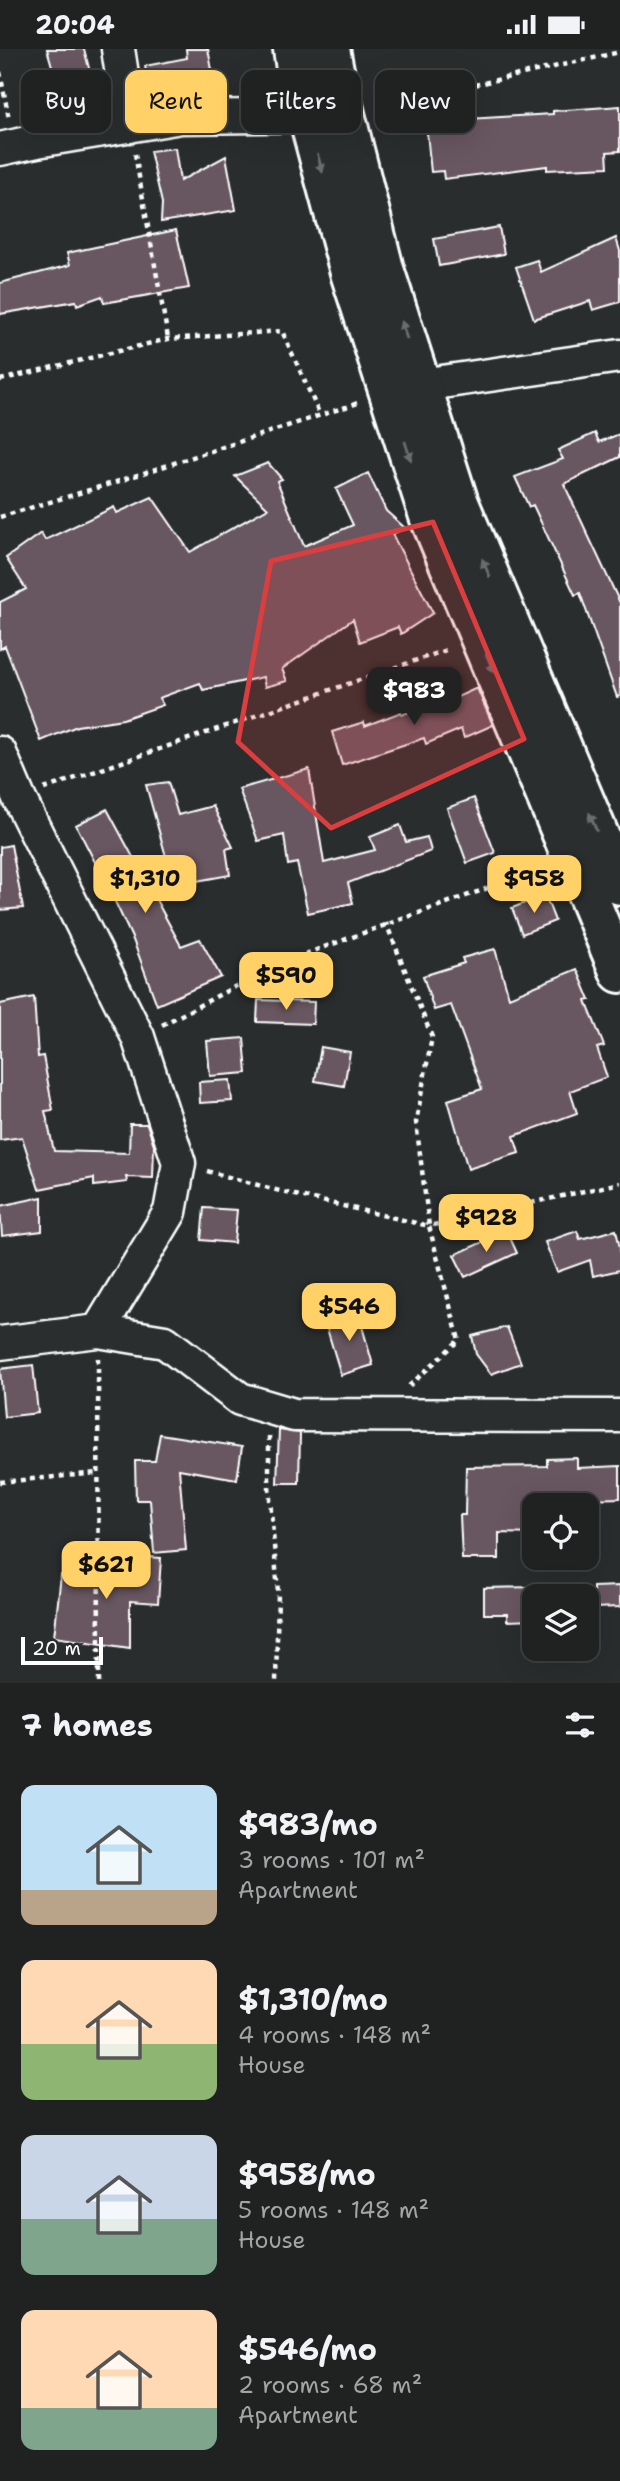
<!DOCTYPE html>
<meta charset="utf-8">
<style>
body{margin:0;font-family:"Shantell Sans",sans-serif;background:#282a2a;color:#f1f3f6;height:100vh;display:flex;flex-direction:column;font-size:26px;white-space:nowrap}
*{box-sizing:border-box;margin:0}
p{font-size:23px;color:#a2a4a5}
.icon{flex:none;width:38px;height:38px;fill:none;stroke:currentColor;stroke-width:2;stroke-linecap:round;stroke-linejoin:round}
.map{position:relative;height:1634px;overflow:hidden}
.sheet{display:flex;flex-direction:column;background:#202222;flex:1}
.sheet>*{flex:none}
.guide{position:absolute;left:21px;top:21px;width:579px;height:63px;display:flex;gap:14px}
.tools{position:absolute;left:522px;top:1444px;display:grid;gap:14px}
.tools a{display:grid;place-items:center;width:77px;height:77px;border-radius:14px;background:#202222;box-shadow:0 7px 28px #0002,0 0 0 2px #3d3f40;font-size:35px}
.scale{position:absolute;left:21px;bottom:18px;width:82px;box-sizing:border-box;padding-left:7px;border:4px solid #fff;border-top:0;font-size:19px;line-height:24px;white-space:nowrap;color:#fff;-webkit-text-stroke:5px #2a2d2e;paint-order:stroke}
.price{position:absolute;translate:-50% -60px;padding:0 16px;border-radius:14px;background:#ffd166;color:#111;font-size:23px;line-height:46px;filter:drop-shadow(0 2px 4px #0008)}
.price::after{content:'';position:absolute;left:50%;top:42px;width:21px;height:16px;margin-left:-10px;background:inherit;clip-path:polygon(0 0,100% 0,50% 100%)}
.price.current{background:#222;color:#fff}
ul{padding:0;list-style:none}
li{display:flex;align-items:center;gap:21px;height:175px;padding:0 21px}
li span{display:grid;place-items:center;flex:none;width:196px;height:140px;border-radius:14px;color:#555}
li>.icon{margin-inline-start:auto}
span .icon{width:84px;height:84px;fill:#fffc;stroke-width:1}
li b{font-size:30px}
h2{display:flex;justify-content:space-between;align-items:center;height:84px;padding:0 21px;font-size:30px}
.tag{padding:0 24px;border-radius:14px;background:#202222;box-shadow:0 7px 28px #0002,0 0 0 2px #3d3f40;font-size:24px;line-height:63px}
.tag.current{background:#ffd166;color:#111}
.status{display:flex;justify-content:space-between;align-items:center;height:49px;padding:0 35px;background:#202222;direction:ltr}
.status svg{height:19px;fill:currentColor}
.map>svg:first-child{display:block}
.building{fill:#675660;stroke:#fff;stroke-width:2}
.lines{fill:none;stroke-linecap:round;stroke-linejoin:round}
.minor-casing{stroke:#fff;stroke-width:37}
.secondary-casing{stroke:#fff;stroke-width:44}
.path{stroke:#fff;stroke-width:4.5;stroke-dasharray:5 5;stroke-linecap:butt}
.minor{stroke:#2a2d2e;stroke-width:32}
.secondary{stroke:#2a2d2e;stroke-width:38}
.oneway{fill:#6a6c6d}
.marked{fill:#da3e3e;fill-opacity:0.2;stroke:#da3e3e;stroke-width:5;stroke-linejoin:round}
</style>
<div class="status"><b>20:04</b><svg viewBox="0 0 49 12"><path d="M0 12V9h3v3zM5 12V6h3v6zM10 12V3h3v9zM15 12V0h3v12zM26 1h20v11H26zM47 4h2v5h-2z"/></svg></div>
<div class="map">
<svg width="620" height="1634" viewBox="0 0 620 1634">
<rect width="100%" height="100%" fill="#2a2d2e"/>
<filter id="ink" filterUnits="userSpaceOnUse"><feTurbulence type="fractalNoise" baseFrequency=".0143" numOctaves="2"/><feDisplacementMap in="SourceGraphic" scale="14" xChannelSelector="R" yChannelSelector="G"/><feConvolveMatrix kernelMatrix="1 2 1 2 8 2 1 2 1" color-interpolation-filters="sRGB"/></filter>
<g filter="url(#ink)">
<!-- building -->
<path class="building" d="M47,0H84L90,23L56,31Z
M186,0H208L213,26L149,38L145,17L187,9Z
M620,57V102L607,103L608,118L547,121V117L444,130L443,122L431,123L425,64L450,61L451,71L553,65V62Z
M175,99L180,132L226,107L236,161L161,173L162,154L150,102Z
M499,178L504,205L439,217L434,190Z
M176,181L189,239L104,254L102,247L77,256L76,252L0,265V234L70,216L67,204Z
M616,189L620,202V253L593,261L590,252L534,270L516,218L537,211L541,223Z
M595,384L599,393L620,385V408L564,435L620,554V647L617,648L580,544L575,546L533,456L529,458L515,428L563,410L558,401Z
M268,414L282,430L277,432L304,497L353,476L336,440L368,424L386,462L405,479L392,485L433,564L401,585L398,578L360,593L353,570L282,620L287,632L265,638L263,628L203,641L200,634L159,649L163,656L123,670L77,677L41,692L5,597L0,600V553L26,540L6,509L41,484L45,491L114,458L117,464L152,448L190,503L268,459L235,427Z
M477,639L493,676L464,689L461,680L426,695L424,689L342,716L332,683L364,673L365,677L401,663L402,666L440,650L442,655Z
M309,720L324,814L375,801L370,788L400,776L406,793L427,788L431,802L348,834L353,854L308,864L297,814L288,816L284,786L258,792L239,740Z
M168,733L178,766L213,757L233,798L226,800L230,826L174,836L146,736Z
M474,749L495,804L467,814L447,759Z
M107,760L181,897L200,890L221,928L157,956L133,891L111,844L107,846L95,818L97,817L76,776Z
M11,796L23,859L0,861V798Z
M545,846L555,872L522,885L512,859Z
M495,900L509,948L577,920L590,951L586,952L604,997L597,999L607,1028L570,1042L577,1064L514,1087L519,1104L468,1120L448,1051L482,1040L451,956L434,961L423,927L464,914L462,909Z
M34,948L38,1008L43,1007L53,1061L45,1062L54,1102L129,1104L130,1075H147L154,1096L153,1129L126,1128L127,1133L94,1137V1129L39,1140L22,1088L0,1091V955Z
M258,951L314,953L313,975L257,973Z
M244,989L247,1024L210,1027L207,992Z
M321,998L350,1003L344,1037L315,1032Z
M230,1031L232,1052L200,1054L199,1033Z
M42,1148V1182L2,1187L0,1157Z
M204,1159L237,1161L234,1194L201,1191Z
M616,1181L620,1199V1221L593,1227L590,1211L557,1223L545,1193L577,1182L580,1190Z
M507,1182L517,1204L465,1228L454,1206Z
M358,1263L373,1316L341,1326L325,1273Z
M507,1278L521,1314L491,1325L476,1305L472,1287Z
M33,1316L38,1364L4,1368L0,1320Z
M279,1381L300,1384L299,1434H277Z
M160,1385L242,1398L237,1430L179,1420L186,1501L154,1504L150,1451H136L135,1412H155Z
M577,1409V1419L620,1417V1449L588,1450V1445H536L534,1485L499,1484V1510H462L460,1466H465L466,1418L547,1417V1410Z
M118,1506L161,1509L158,1554L130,1552V1599L54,1588L61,1526L117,1523Z
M620,1537V1558L593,1559V1538Z
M534,1538V1571L507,1572V1565H484V1539Z"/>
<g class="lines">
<defs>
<path id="minor" d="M118,0L130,77
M0,100L37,92L181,68L330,66
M400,342L421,336L620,307
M0,704L19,749L138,988L179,1114L170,1163L98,1282
M0,1294L98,1282L165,1293L240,1350L294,1366L620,1367"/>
<path id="secondary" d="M293,0L297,26L351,227L429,467L620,924
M330,0L334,21L384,220L459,454L620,836"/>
</defs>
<!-- minor casing -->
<use href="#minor" class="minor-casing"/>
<!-- secondary casing -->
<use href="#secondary" class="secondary-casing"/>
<!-- path -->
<path class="path" d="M0,23L9,70
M377,58L620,3
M135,105L168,289
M0,331L168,290L282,282L320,366
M0,468L116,433L358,354
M44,740L449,600
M162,976L280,914L541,820
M207,1122L287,1144L429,1177L416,1073L432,988L386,874
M98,1309L99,1634
M409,1337L459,1291L429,1177L620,1134
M269,1387V1438L278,1543L276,1634
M0,1433L98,1424"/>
<!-- minor -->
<use href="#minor" class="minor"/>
<!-- secondary -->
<use href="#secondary" class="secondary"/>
</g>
<!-- one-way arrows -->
<defs><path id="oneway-solid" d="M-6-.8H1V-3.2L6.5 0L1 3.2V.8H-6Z" transform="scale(1.75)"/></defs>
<g class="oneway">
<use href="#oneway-solid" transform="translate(320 114) rotate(75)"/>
<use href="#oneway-solid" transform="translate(404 281) rotate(-108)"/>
<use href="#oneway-solid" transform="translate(408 402) rotate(72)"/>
<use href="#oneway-solid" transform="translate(486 519) rotate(-113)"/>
<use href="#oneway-solid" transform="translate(490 614) rotate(67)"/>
<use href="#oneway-solid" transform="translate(593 773) rotate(-113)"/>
</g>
</g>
<!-- marked area -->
<path class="marked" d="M433,473L524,690L331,779L238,693L271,512Z"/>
</svg>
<div class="tools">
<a><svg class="icon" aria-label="locate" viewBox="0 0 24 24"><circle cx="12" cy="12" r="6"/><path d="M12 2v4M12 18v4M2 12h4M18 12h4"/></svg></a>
<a><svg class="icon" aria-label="layers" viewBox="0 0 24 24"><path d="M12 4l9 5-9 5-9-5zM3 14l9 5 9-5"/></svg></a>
</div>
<div class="scale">20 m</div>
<b class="price current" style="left:414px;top:678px">$983</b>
<b class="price" style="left:145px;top:866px">$1,310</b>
<b class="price" style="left:534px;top:866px">$958</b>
<b class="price" style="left:286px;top:963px">$590</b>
<b class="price" style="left:486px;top:1205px">$928</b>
<b class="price" style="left:349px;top:1294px">$546</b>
<b class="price" style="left:106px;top:1552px">$621</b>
<div class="guide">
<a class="tag">Buy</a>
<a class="tag current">Rent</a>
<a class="tag">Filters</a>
<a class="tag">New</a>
</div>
</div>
<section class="sheet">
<h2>7 homes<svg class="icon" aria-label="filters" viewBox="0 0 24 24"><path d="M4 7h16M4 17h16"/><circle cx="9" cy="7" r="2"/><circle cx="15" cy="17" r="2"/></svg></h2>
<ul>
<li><span style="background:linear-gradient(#bfe0f5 75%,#b9a48a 0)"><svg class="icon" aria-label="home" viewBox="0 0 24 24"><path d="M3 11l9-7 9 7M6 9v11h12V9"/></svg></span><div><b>$983/mo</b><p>3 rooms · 101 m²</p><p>Apartment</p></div></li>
<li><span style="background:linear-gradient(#ffd9b3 60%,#8fb573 0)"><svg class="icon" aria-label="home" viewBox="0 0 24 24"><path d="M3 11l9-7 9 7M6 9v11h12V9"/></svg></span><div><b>$1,310/mo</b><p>4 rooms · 148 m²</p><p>House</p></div></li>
<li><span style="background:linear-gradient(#c9d6e8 60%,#7fa58c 0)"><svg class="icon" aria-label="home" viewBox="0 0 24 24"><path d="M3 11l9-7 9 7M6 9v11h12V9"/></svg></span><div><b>$958/mo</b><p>5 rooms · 148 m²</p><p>House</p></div></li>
<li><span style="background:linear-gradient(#ffd9b3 70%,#7fa58c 0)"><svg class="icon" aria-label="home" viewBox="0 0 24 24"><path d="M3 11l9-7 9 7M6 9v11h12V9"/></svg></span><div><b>$546/mo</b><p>2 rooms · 68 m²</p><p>Apartment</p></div></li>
</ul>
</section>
